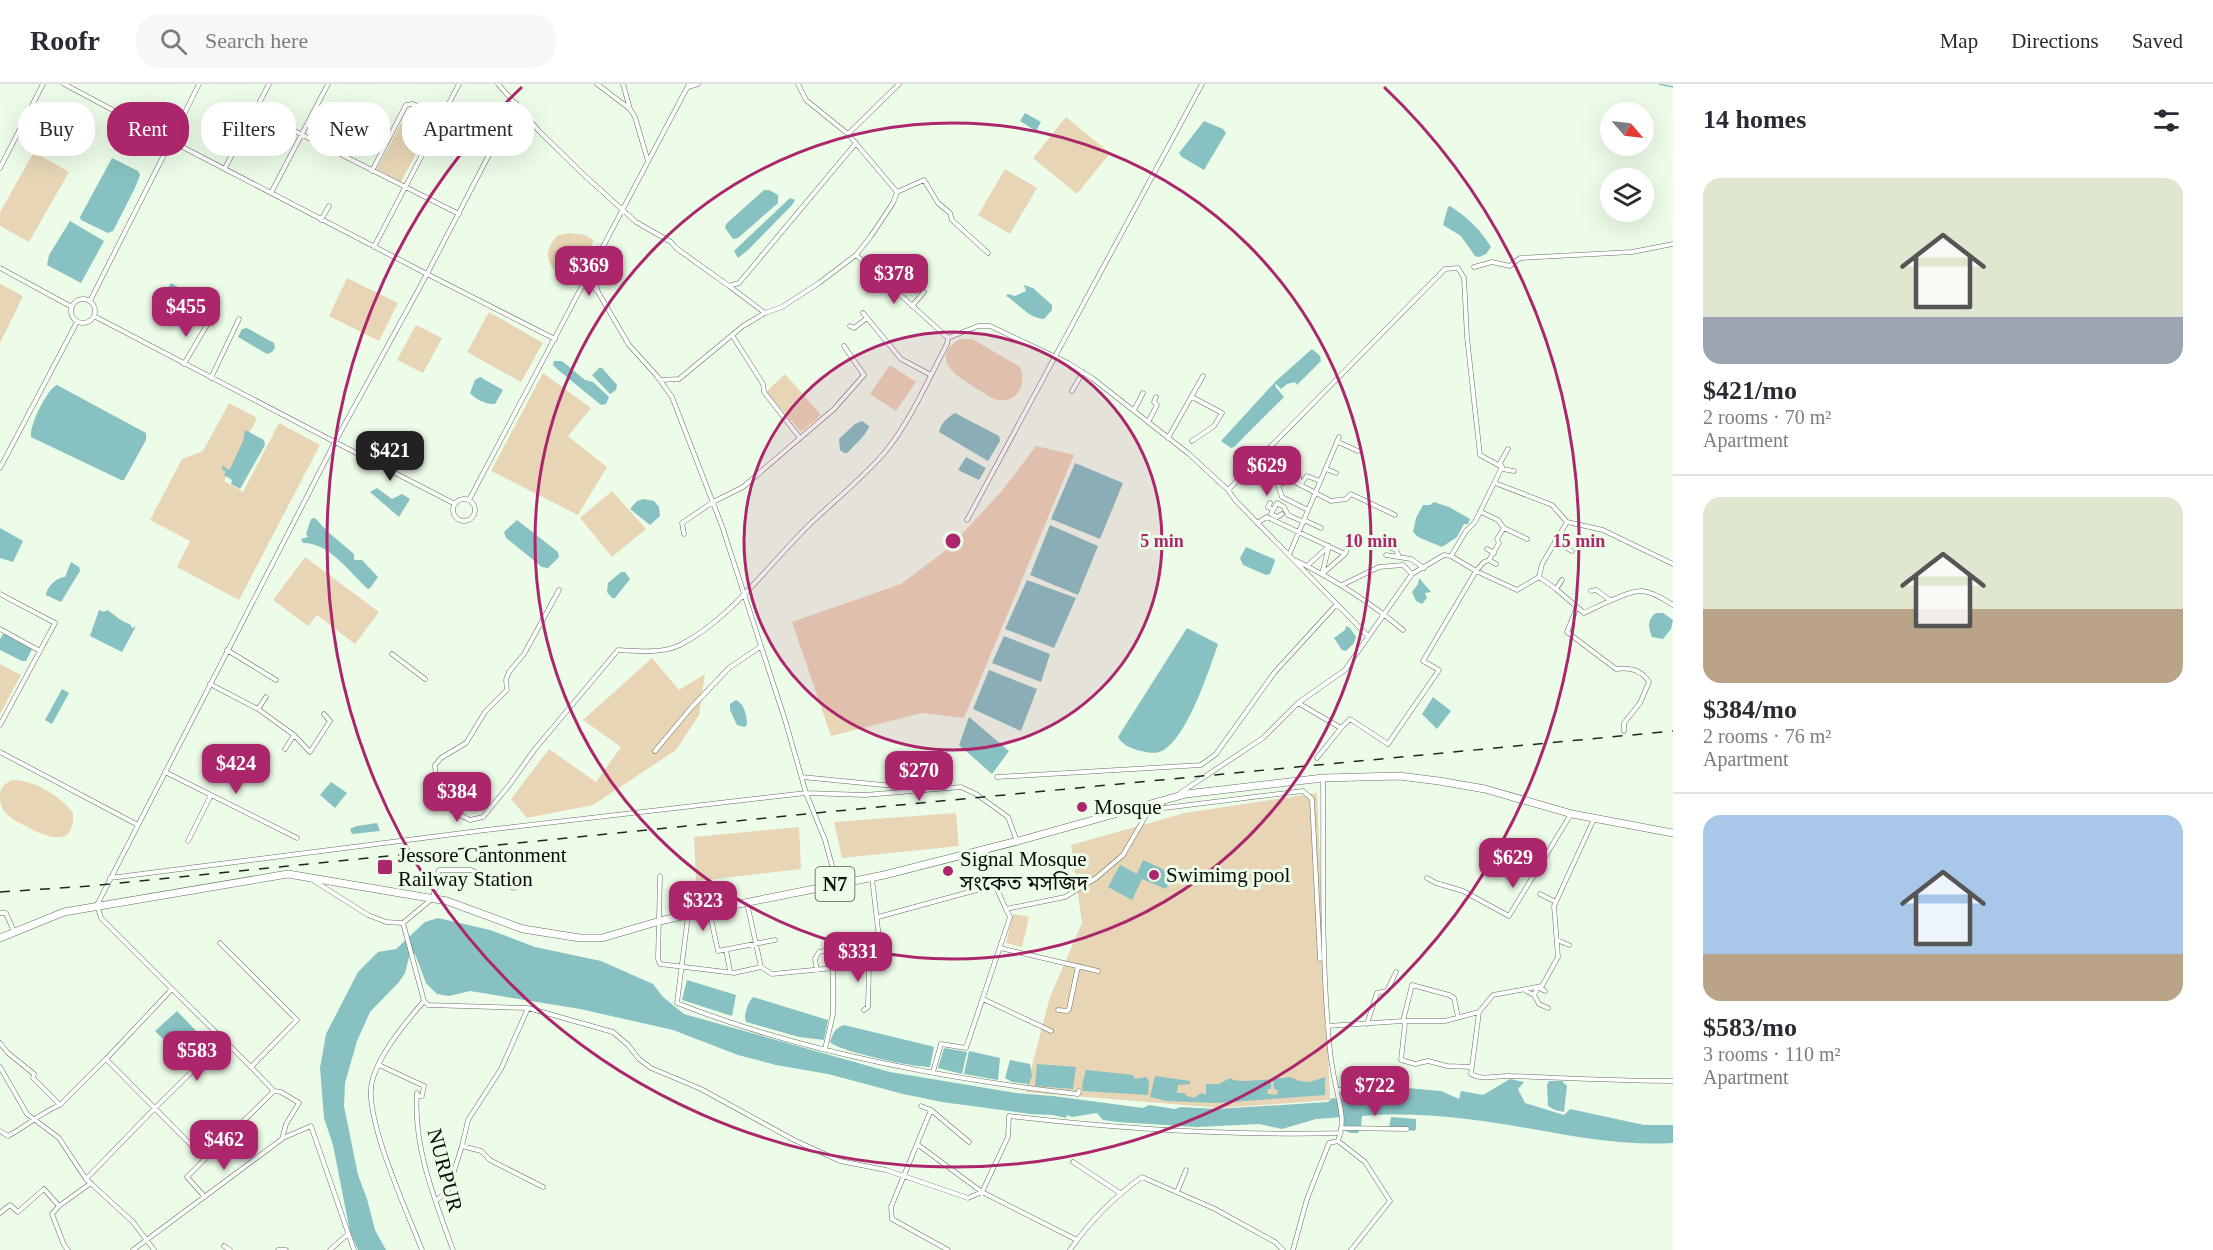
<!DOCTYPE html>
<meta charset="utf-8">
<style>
body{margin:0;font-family:"Times New Roman","Noto Sans Bengali",serif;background:#f7f7f7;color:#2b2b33;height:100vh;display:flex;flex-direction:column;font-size:22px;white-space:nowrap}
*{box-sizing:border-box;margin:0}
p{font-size:20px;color:#7c7c81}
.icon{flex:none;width:33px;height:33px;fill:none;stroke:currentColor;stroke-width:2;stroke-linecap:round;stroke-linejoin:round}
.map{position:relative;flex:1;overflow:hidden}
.sheet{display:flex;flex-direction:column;background:#fff;width:540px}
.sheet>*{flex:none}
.hud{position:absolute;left:18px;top:18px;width:570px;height:54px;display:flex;gap:12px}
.needle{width:39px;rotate:118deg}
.fabs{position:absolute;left:1600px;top:18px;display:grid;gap:12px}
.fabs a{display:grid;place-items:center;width:54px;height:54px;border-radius:50%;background:#fff;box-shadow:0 6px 24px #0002;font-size:30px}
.price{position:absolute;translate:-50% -51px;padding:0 14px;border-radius:12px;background:#ac266c;color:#fff;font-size:20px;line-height:39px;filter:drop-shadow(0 2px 3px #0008)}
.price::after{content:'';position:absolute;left:50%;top:36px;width:18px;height:14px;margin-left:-9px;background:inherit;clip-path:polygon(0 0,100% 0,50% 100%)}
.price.on{background:#222;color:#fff}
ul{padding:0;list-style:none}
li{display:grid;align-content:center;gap:12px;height:318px;padding:0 30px}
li+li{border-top:2px solid #e1e1e2}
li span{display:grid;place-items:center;height:186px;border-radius:18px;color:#555}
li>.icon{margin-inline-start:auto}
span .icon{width:108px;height:108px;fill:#fffc;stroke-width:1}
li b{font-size:26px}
h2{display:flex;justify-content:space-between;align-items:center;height:72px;padding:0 30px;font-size:26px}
.chip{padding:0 21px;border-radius:24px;background:#fff;box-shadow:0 6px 24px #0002;font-size:21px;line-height:54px}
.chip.on{background:#ac266c;color:#fff}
header{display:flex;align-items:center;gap:36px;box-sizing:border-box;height:84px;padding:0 30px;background:#fff;border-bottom:2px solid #e1e1e2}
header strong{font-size:28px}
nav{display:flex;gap:33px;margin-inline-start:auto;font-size:21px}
.search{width:420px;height:54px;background:#f7f7f7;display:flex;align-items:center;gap:15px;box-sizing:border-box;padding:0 21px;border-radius:24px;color:#7c7c81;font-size:22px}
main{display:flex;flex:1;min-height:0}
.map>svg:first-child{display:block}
.green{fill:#e7d5b5}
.water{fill:#87c1c1}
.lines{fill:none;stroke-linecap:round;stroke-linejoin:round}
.stream{stroke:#87c1c1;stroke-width:1.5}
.street-casing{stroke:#626f5f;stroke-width:5}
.highway-casing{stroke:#626f5f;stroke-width:8}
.street{stroke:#fff;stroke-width:4}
.highway{stroke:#fff;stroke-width:7}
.rail{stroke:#20261f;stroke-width:1.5;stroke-dasharray:10 10;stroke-linecap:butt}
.ring{fill:none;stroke:#ac266c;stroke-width:3}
.poi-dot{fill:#ac266c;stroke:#edfce9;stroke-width:2}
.labels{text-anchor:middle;stroke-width:6;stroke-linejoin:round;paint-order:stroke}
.shield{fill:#edfce9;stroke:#4d554c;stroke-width:1.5}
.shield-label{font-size:20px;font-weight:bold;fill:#090e08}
.poi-label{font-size:21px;fill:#090e08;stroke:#edfce9;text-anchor:start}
.street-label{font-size:21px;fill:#090e08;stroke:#edfce9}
.centre{fill:#ac266c;stroke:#edfce9;stroke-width:3}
.ring-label{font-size:18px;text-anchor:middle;font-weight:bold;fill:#ac266c;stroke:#edfce9;stroke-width:6;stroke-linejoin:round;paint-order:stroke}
</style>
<header>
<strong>Roofr</strong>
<div class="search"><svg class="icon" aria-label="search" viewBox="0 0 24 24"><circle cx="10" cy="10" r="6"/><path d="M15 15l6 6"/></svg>Search here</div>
<nav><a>Map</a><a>Directions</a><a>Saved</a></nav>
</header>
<main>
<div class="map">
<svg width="1673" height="1166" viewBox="0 0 1673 1166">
<rect width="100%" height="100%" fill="#edfce9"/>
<!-- green -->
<path class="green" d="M411,21L435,33L401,98L377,85Z
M1066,33L1110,69L1077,110L1033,74Z
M34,68L69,88L29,158L0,142V128Z
M1005,85L1037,104L1010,150L978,131Z
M570,149L585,151L594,156L572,200C552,187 537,173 558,151Z
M347,194L398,219L379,257L329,232Z
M0,200L23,212L0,259Z
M489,228L543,259L521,298L467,268Z
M416,241L442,254L423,289L397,276Z
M960,255H972L1020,283C1027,298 1019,318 1000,316C993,316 985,309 979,306C961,295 926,275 960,255Z
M890,281L916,298L896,327L870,310Z
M543,289L591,324L568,352L607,383L578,431L491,387Z
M785,290L821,331L801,348L766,308Z
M229,319L257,334L224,397L243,408L279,339L320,361L239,516L177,483L190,457L150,436L182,375L203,367Z
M1036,362L1074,371L964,634L922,629L831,652L792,538L901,500L949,464L1001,408Z
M612,407L646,445L612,473L580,434Z
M305,473L379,528L355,560L317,531L308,542L273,516Z
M652,574L679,606L705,590L699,631L676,666L593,721L527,734L511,715L549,665L596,698L621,663L583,636Z
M0,580L21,591L0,630Z
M12,696C33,695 62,713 73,729C75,762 51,755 31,745C17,737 0,732 0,714C0,703 3,701 12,696Z
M1317,709L1330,1016L1221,1024L1025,1008L1050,913L1082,839L1071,761L1185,729Z
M956,729L959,762L842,774L834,738Z
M799,743L801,785L696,797L694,753Z
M1013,830L1029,833L1022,863L1006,859Z"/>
<!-- water -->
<path class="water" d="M1025,29L1041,38L1036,47L1020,37Z
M1204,37L1223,45L1226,49L1204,86L1182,73L1179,69Z
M112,74L138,87L140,91L135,104L113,147L108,149L81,136L80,133Z
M764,106H769L778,111V119L738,154L733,155L725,144L726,140Z
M790,114L795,116L792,121L749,165L738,174L734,167L737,164Z
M1450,122C1467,133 1480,145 1491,163L1486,170L1479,173L1475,172L1461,152L1443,141L1448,123Z
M70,137L104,157L81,199L47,181L49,171Z
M171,199L197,214L183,243L166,236L153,226Z
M1024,201L1033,204L1052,221V226L1044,235C1028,234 1019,220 1006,212L1008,210L1015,212L1026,207Z
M247,244L274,259L275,264L272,268L267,270L238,253L242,245Z
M1312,265L1320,272L1321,277L1297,301L1295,298L1287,300L1281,305L1276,300L1275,302L1284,313L1234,363L1231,364L1221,357L1276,297Z
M554,277H562L585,296L593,298L609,313L606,320L601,321L557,285L553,281Z
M599,284H602L617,301L616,306L610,310L592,291Z
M480,293L503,306L495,320C487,321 475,315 470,309L475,296Z
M57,301L146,349V356L124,396H121L31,353C29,342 47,305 57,301Z
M955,329L999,352L1000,357L988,377L939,348C941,339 948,333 955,329Z
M862,337L869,342C868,349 853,363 847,369H844L840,366L839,355L855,340Z
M245,346L264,356L265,361L240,405L231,400L232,396L224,391L226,387L222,386L223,381L228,386L230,385L243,357Z
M966,373L986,384L979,396L958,386Z
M1075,379L1123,399L1100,455L1051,435Z
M377,404L392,415L402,410L410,415L399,433L370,408Z
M644,415L654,417L659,423L660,432L650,441L630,425L637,417Z
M1434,418L1449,423L1470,435L1468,440H1464L1457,453L1442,463L1418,453L1413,448L1416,434L1423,421H1430Z
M315,434L328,448L354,470V476H362L378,493L370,504L368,505C349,488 330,459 303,459L301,455L308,453L306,450L311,435Z
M517,436L558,468L559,473L548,484L542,483L506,454L504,448Z
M1050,441L1098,462L1078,511L1030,491Z
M0,444L23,457L13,478L0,474Z
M1246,463L1274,475L1275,477L1270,490L1266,491L1243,481L1240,474Z
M71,478L79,483L80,487L61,518L46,511C47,503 57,493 65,493Z
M621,488H625L630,495L615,514H612L607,508L608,499Z
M1419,494L1431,508L1425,509L1427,514L1422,520L1416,517L1412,508L1418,500Z
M1027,496L1076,514L1054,564L1005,545Z
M99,526L104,528L107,526C114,530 123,539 130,540L132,544L136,542L122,568L90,552Z
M1656,529H1663L1673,536L1671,545L1663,555L1652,553C1648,544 1647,535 1656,529Z
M1346,542L1350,544L1356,553L1354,559L1346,567L1342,566L1334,554L1345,546Z
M1187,544L1218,560C1210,584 1185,661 1159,668C1153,670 1146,668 1141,667C1132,665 1122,661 1118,653Z
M4,549L32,565L26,577H22L0,566V555Z
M1004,552L1050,570L1041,598L992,579Z
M989,586L1037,605L1021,647L973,625Z
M62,605L69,609L52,640L45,636Z
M1433,613L1451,627L1437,645L1422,630Z
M736,616C744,619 747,632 747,640L745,643L737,641L730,626V620Z
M969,633L1009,667L992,690L959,661Z
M331,698L347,709L335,724L320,711Z
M377,739L380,747L352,750L350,745L357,742Z
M1143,776L1173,790L1166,805L1142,795L1132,816L1108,803L1120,781L1137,790Z
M438,834L490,846L535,863L601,877L653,900L663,913L684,930L890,988L1016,1009L1053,1012L1143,1024L1149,1021L1175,1025L1181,1023L1216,1025L1328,1018L1332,1014L1342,1015L1353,1013L1395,1018L1396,1003L1441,1007L1459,1015L1461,1007L1483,1011L1510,995L1524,998L1518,1005L1525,1019L1564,1031L1570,1025L1644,1041H1673V1059C1625,1062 1578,1053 1532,1045C1478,1035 1417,1027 1362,1032L1361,1043L1358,1049H1350L1343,1045V1033L1316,1035L1282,1045L1259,1040L1197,1043L1118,1038L1103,1036L1097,1029L1072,1033L1067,1031L1066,1034L1053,1031L1030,1030L942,1018L903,1010L828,990L776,981L738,971L673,946L580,925L470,907L449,912L437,910L426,899L415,870L410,869L405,889L399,898L370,928L357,957L345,999L344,1022L358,1091L367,1115L375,1146L386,1166H358L350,1148L333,1061L324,1034L320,984L326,950L358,888L378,868L396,865L425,838Z
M687,896L736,911L732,932L682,916Z
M753,913L828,936L824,956L799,953L746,938C743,932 748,918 753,913Z
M177,927L203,954L184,976L155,947Z
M844,941L931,962L934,963L930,983C917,984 837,967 830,958C833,949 835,944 844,941Z
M944,964L967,968L962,990L938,984Z
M969,967L1000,974L998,996L964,990Z
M1010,976L1030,980L1032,992L1029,1000L1012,998L1005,994Z
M1037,980L1076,983L1073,1005L1035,1002Z
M1086,986L1133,991L1135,995L1146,993L1149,997L1148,1011L1083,1007L1082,1001Z
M1155,992L1190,997V1000L1178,1001L1177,1009H1184L1187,1012L1194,1014L1201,1009L1206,1011V1000H1219L1230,994C1238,1000 1259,995 1271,996V1005H1268L1267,1010L1277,1011L1278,1006L1274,1005L1273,995L1290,993L1299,997L1310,998L1325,993V1011L1217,1019L1166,1017L1150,1013Z
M1549,997H1562L1567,1002L1564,1028L1555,1026L1548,1022L1547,1001Z
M1367,1000L1392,1002V1012L1387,1014L1365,1012L1363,1006Z
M1391,1033L1416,1035V1045L1414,1047L1389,1043Z"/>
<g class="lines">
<!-- stream -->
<path class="stream" d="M1659,0L1673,3"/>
<defs>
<path id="street" d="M64,0L171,57L90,217
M199,0L171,57L427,190L335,358L455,420
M498,0L539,47L584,91L636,138L671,158L676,164L729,202
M597,0L630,25
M623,0L630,25L635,33L648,77
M688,3L698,0
M516,19L427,190L555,255
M255,27L269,0
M848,50L899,0
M0,84L43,0
M225,84L255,27L459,130
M372,87L406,21L413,20L440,35
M897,108L924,96L938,119L950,129L952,136L988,169
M271,109L328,0
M321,136L329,122
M374,163L459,0
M856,171L948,254
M591,183L598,208L629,261L657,292L672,313L722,442L786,639L806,709L825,756L837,800
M1474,183L1492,178L1510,182L1520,174L1632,168L1673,160
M0,184L72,223
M582,202H592L597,207
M71 227a12 12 0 1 1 24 0a12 12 0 1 1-24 0Z
M912,222L924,208
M765,229L729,202L739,199L856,59
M863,229L901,275L931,291
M94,232L335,358L97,821L101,834L172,905
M850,242L854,244L867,234
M732,251L763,300L764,308L800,354
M184,280L207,241
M211,294L239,235
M660,296L679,295L743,242L765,229L782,223L819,199L856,171L871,152L893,119L897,108L848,50L806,16L798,0
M1072,307L1083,288
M1134,326L1143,309
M1148,338L1157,321L1154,318L1156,313
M1168,354L1203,292
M1192,357L1214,342L1222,329L1192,313
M1338,358L1358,367
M1502,383L1500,379L1508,365
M0,384L77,238
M1326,385L1336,389
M1502,385L1514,387
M1298,386L1300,401L1307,392L1320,397
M1495,399L1552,421L1567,438
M1228,406L1445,185L1458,184L1464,194L1467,253L1480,371L1502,383L1475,438L1466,447L1451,472
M453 426a11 11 0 1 1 22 0a11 11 0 1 1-22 0Z
M469,416L689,0
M1270,419L1268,423L1272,425
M1308,426L1282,413L1278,401L1291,396L1331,417L1346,415L1351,410L1395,431
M1481,428L1498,436L1504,444L1527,455
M1282,430L1277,433L1271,430L1277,419L1284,423L1288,431L1304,438
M967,436L1202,0
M1304,436L1321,444
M1257,439L1267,433L1345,470L1348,463
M684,450L682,439L713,418L743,403L834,325L864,291L844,262
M1555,457L1572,467
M1386,462L1396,466L1398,470
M1487,465L1494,469
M1289,471L1339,353
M1386,471L1411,475L1424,484
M1489,476L1496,480
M1297,477C1335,496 1370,518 1403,546
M1307,482L1329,462L1322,490L1345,470
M1539,493L1542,480L1567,438L1603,446L1673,480
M1342,501L1379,483L1403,481L1412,490
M1556,505L1562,496
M559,506L524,570L509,588L506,596L507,606L485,628L466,659L441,674L435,681L437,709L452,727L470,736L483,733L510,700L535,665L618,566C638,567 661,570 680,561C731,535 769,480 810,440C835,416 863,394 886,367C911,336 928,296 947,260L948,254L978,242H990L1068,279L1092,294L1189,370L1228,406L1236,417L1368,552
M1591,507L1596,506L1610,516
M0,510L55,539L0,641
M1577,523L1567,548L1616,585C1630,583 1642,586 1649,598L1640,619L1624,639V647
M0,545L40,567
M227,566L276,596
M392,570L425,595
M210,600L258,625
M266,613L258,625L294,651L310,668L330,637L324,630
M1298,619L1341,644L1317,674
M1341,644L1350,635L1388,660L1439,586L1423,577L1476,487L1484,478L1489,476L1499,459L1497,455L1504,444
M285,665L294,651
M655,667L691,624L729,584L760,563
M0,668L138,741
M165,688L297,754
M802,693L914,704L920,698L930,679
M997,693L1201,681L1216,670L1274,589L1336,521
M1180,709L1263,654L1298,619L1345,586L1412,490L1444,471L1451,472L1476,487L1517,506L1539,493L1556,505L1584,529C1597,523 1629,506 1642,507C1653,508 1664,515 1673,521
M1156,725L1303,707L1312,715L1320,875
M188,757L211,711
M660,792L658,875L660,880L734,889L761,883L772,890L875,880L881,871L872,794
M110,794L486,746L806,709L865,711L961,703L976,710L1008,733L1017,757
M1427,794L1436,799L1463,807L1509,832L1571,730
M311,795L368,831L386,838L403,839L433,814L439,786H471L514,804
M1540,810L1556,818
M747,819L761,883
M709,826L718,867L775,856
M0,829H6L14,848
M688,832L677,919C801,968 946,995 1078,1010L1079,1007
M878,833L995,801L1006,825L1065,813L1096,794L1123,771L1148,728L1163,719
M403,839L424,917L428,921L528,924L613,948L628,961L639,975L651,984L701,1005L794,1056L840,1077L886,1086L968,1114L982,1108L1077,1156
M1557,856L1569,861
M220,859L297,936L251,983L172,905L106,975L205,1075L274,1007L251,983
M1000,864L1098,887
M726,866L730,887
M817,886L815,875L819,868L850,862
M1526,907L1534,911L1538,903L1545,907
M1534,911L1539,920L1548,924
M983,915L1051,947
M864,926L868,923L869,881
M1058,926L1067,927L1069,925L1078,882
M1479,928L1493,911L1542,902L1558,873L1554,822L1594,735
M1458,933L1454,914L1449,911L1412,901L1403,937L1405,939L1401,976L1415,980L1428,977L1447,982L1472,983
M1367,940L1377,909L1387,907L1396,888
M1327,942L1403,937H1445L1479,928L1471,990C1483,997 1497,991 1511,992C1565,994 1619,997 1673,997
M0,959L8,969L34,990L33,994L60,1021L106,975
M825,965L833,930V885
M379,981L424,1002L422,1012H417
M0,983L27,1030L59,1054L86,1095L133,1138L154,1166
M933,988L941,960L966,964L1010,833L1006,825
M1337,1006H1367
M417,1009C413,1063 435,1116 453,1166
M921,1022L931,1026L969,1058
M931,1026L891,1123L892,1135L948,1166
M1342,1044L1407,1045
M0,1047L8,1052C27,1042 40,1029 60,1021
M283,1054L311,1042L354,1166
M1338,1057L1365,1078L1390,1117L1351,1166
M917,1060L982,1108L1008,1053L1009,1032C1119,1045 1230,1052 1341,1049
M462,1062L481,1067L490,1076L543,1103
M205,1075L187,1093L205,1113
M1073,1078L1120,1109
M86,1095L155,1024L224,956
M1177,1108L1186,1086
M437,1116L448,1106L462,1062L468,1036L501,985L528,924
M59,1122L52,1130L64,1161L68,1166
M0,1129L10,1121L18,1128L44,1105L59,1122L91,1099
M224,1162L230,1166
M133,1166L282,1055L286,1040L299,1019L281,1008L274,1007
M278,1166H286
M330,1166L348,1150
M422,1166C408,1130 363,1032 372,998C378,971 406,938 424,917
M1070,1166C1090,1137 1114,1113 1142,1093L1215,1125L1275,1158L1283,1166
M1293,1166L1307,1115L1329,1059L1338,1057C1345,1035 1341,1028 1337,1007C1332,986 1329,964 1328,943C1321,861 1324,777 1323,694"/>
<path id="highway" d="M0,854L64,828L288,790L447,817L523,845L580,854H602L660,837L709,826L884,791L1018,757L1186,710L1323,694L1399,692L1439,697L1485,705L1572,730L1673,749"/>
</defs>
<!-- street casing -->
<use href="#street" class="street-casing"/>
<!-- highway casing -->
<use href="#highway" class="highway-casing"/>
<!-- street -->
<use href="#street" class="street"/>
<!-- highway -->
<use href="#highway" class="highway"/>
<!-- rail -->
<path class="rail" d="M0,808L90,802L816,729L1673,647"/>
</g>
<!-- distance rings -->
<circle cx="953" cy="457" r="209" fill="#ac266c" fill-opacity=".12"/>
<g class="ring">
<circle cx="953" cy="457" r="209"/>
<circle cx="953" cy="457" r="418"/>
<path d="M1384 3A626 626 0 1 1 522 3"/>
</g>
<!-- markers -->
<g class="poi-dot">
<circle cx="1082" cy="723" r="6"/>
<rect x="377" y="775" width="16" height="16" rx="3"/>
<circle cx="948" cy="787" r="6"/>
<circle cx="1154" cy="791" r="6"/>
</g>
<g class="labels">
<!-- shield labels -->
<rect class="shield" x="815.5" y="783" width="39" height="34" rx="4.5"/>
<g class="shield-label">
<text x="835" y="807">N7</text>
</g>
<!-- poi labels -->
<g class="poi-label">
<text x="1094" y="730">Mosque</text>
<text x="398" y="778">Jessore Cantonment<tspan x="398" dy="24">Railway Station</tspan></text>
<text x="960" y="782">Signal Mosque<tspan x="960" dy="24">সংকেত মসজিদ</tspan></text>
<text x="1166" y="798">Swimimg pool</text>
</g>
<!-- street labels -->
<g class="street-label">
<text transform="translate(445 1086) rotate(75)" y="7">NURPUR</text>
</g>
</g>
<circle cx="953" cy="457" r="9" class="centre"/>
<g class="ring-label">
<text x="1162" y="463">5 min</text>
<text x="1371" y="463">10 min</text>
<text x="1579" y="463">15 min</text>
</g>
</svg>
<div class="fabs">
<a><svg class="needle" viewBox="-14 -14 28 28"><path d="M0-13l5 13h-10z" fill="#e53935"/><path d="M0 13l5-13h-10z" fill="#7c7c81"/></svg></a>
<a><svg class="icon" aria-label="layers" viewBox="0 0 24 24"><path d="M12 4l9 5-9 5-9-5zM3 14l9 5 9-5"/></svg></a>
</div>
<b class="price" style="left:589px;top:213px">$369</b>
<b class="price" style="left:894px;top:221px">$378</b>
<b class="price" style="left:186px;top:254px">$455</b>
<b class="price on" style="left:390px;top:398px">$421</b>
<b class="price" style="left:1267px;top:413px">$629</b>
<b class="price" style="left:236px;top:711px">$424</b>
<b class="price" style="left:919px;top:718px">$270</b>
<b class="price" style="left:457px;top:739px">$384</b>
<b class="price" style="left:1513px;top:805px">$629</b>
<b class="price" style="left:703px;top:848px">$323</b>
<b class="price" style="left:858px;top:899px">$331</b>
<b class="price" style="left:197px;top:998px">$583</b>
<b class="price" style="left:1375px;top:1033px">$722</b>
<b class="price" style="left:224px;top:1087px">$462</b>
<div class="hud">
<a class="chip">Buy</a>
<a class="chip on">Rent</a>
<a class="chip">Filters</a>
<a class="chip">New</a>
<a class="chip">Apartment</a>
</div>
</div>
<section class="sheet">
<h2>14 homes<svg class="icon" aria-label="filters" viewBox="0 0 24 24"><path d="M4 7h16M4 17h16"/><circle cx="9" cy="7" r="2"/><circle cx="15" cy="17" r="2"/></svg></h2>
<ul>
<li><span style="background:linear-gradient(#dfe7d0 75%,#9aa5b1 0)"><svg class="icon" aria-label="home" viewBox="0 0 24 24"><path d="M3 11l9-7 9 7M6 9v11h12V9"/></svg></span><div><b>$421/mo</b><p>2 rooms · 70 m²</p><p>Apartment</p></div></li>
<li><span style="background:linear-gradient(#dfe7d0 60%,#b9a48a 0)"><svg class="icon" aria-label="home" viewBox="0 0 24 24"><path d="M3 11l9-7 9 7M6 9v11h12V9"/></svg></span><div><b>$384/mo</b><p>2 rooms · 76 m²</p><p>Apartment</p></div></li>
<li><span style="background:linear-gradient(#a9c7e8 75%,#b9a48a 0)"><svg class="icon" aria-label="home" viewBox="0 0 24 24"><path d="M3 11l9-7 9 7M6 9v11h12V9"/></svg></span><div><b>$583/mo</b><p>3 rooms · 110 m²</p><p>Apartment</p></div></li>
</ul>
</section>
</main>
